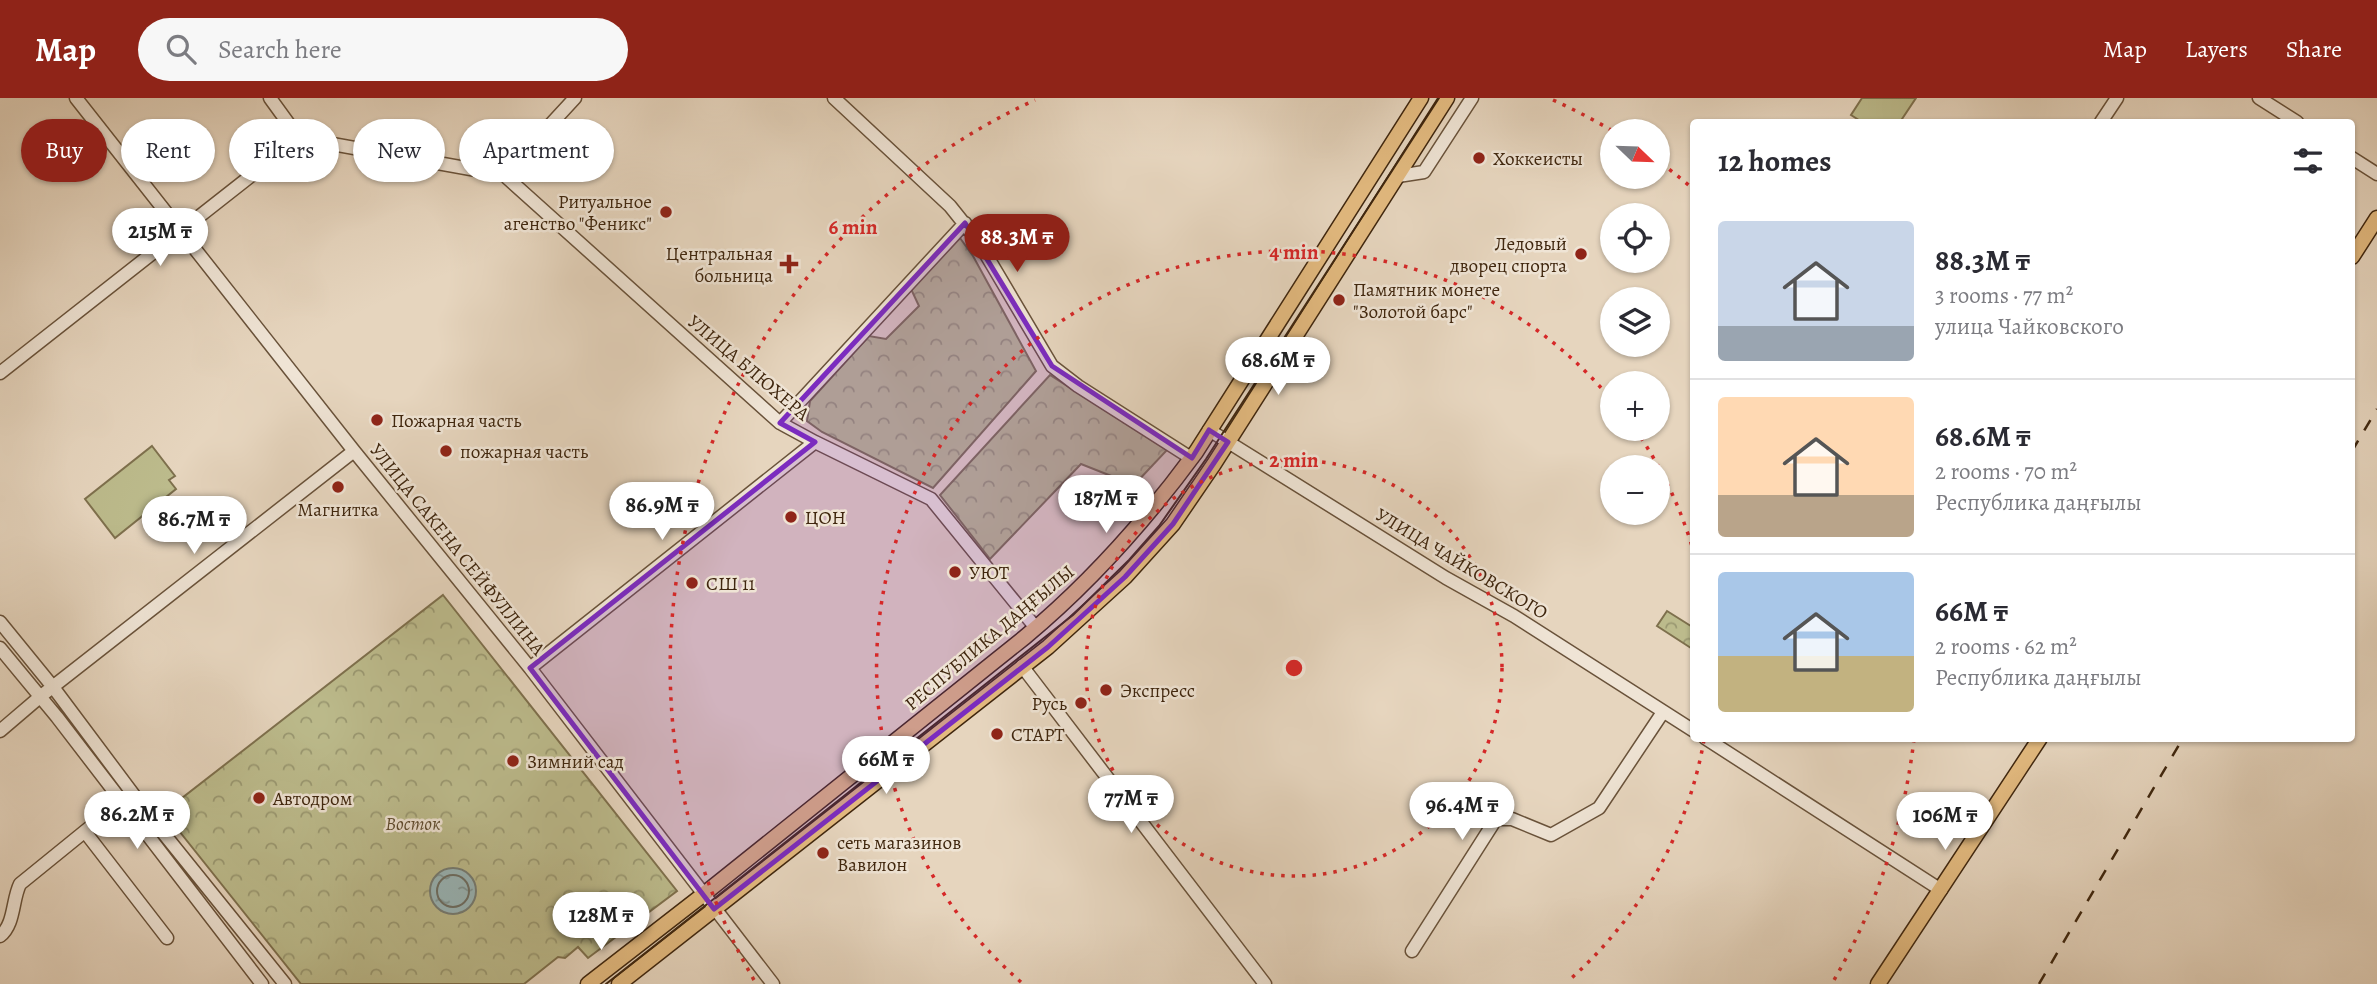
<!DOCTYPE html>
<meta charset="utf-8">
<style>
body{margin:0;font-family:Alegreya,serif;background:#f7f7f7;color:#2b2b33;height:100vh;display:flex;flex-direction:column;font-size:26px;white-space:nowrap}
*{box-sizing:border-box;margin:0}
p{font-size:23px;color:#7c7c81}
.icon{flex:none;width:38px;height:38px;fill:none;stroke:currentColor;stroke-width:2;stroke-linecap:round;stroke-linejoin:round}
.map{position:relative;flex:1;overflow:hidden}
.drawer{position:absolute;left:1690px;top:21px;width:665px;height:623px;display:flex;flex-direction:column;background:#fff;border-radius:7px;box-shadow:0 2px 5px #0004}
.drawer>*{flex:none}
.top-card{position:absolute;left:21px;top:21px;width:665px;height:63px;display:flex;gap:14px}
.needle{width:46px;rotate:113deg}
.buttons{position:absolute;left:1600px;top:21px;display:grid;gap:14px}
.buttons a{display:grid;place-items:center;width:70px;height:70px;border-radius:50%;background:#fff;box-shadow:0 2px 5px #0004;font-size:35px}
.price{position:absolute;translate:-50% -60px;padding:0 16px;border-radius:24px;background:#fff;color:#222;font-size:23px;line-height:46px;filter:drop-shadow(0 2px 4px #0008)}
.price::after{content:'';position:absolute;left:50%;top:42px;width:21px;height:16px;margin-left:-10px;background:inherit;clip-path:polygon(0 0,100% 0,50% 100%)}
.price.on{background:#8f2418;color:#fff}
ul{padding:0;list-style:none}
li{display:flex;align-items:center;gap:21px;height:175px;padding:0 28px}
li+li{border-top:2px solid #e1e1e2}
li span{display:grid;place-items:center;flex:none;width:196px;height:140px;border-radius:7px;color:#555}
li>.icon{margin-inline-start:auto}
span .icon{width:84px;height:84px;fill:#fffc;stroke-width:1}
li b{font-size:30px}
h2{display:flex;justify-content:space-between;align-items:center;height:84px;padding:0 28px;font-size:30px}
.pill{padding:0 24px;border-radius:32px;background:#fff;box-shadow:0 2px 5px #0004;font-size:24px;line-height:63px}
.pill.on{background:#8f2418;color:#fff}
header{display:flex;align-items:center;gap:42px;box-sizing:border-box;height:98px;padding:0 35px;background:#8f2418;color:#fff}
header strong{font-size:33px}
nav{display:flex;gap:38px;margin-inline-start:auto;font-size:24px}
.search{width:490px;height:63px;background:#f7f7f7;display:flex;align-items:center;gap:18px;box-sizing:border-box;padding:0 24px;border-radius:38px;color:#7c7c81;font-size:26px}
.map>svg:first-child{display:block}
.park{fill:url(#park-crowns);stroke:#7e704d;stroke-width:2}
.pitch{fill:#bcbb8c;stroke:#7e704d;stroke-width:2}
.water{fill:url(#water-ripples);stroke:#757d75;stroke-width:2}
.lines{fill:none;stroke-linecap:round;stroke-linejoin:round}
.shore{stroke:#6c6e64;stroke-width:2}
.minor-casing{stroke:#69523a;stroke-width:15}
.major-casing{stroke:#3f260e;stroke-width:17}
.minor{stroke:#efe4d5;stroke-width:12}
.major{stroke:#e3ba7f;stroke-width:14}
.tram{stroke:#3f260e;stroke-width:2}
.rail{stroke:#3f260e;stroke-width:2.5;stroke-dasharray:12 12;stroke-linecap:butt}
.marked{fill:#7b2cbf;fill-opacity:0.2;stroke:#7b2cbf;stroke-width:5;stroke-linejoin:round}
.ring{fill:none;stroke:#d62828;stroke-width:3.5;stroke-dasharray:3.5 7}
.poi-dot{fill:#8f2418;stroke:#efe4d5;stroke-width:2.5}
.labels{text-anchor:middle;stroke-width:5;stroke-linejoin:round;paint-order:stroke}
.poi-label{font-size:19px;fill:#3f260e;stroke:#efe4d5;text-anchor:start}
.street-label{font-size:19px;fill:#3f260e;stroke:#efe4d5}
.park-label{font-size:19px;font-style:italic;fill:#5e4b2e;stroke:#efe4d5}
.centre{fill:#d62828;stroke:#efe4d5;stroke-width:3.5}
.ring-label{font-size:21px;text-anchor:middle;font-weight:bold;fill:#d62828;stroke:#efe4d5;stroke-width:5;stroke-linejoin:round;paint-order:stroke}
</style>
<header>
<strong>Map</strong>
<div class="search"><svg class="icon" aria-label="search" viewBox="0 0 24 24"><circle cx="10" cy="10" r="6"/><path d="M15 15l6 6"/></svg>Search here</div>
<nav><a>Map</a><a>Layers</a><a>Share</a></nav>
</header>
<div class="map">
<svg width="2377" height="886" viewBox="0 0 2377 886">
<defs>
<pattern id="park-crowns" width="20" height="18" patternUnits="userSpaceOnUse" patternTransform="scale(1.75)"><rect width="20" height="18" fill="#bcbb8c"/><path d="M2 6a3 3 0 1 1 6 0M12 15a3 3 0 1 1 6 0" fill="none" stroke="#9a9871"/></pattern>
<pattern id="water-ripples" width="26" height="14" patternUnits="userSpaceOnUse" patternTransform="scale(1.75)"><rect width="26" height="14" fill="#99b7ba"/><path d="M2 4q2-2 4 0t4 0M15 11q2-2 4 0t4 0" fill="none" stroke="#7e9596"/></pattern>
</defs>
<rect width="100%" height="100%" fill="#e6d5be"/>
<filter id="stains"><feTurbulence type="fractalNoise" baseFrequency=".00286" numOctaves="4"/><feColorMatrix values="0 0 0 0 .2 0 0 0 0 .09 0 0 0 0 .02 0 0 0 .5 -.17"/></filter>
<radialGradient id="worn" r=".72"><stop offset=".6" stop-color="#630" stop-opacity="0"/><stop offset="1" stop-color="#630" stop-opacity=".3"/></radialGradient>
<!-- park -->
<path class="park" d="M960,140L973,158L1036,273L933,390L822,334L807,323L810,303L869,238L886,241L919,208L911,191Z
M1050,277L1167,352L1134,387L1081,366L990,461L940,397Z
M443,497L677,793L588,860L578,849L565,860L558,859L524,886H301L164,714Z
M1667,513L1694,530V552L1657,528Z"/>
<!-- pitch -->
<path class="pitch" d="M1862,0H1916L1900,24H1862L1851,17Z
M152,348L175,378L169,382L176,391L115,440L85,401Z"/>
<!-- water -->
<path class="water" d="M430 793a23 23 0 1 1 46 0a23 23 0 1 1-46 0Z"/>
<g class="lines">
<!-- shore -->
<path class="shore" d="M437 793a16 16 0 1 1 32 0a16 16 0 1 1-32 0Z"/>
<defs>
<path id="minor" d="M76,0L354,353L530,570L773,886
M270,0L299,40
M834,0L950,108L978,143L1052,268L1078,288L1191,360
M2259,0L2297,24
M2101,24L2117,0
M2352,60L2377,76
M504,77L780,325L815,344L931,401L1036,530
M1398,78L1424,74L1472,0
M0,275L299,40L504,77L575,0
M780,325L965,125
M1209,332L1446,480L1514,518L1694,633
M0,524L53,589L148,716L285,886
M0,550L57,619L262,886
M1022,568L1265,886
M530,570L815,344
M0,633L41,598L354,353
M1705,640L1941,792
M89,739L167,840
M0,838C15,826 12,802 20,786L121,704
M1412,853L1496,721H1512L1551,737L1599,710L1663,614"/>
<path id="major" d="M2352,159L2377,120
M588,886L704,796L1025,539C1090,485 1146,422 1196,354L1421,0
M619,886L1048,549L1125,479L1173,426L1214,366L1447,0
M1878,886L2040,640"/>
</defs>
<!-- minor casing -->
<use href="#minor" class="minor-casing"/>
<!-- major casing -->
<use href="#major" class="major-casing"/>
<!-- minor -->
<use href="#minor" class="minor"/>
<!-- major -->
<use href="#major" class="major"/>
<!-- tram -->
<path class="tram" d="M606,886L1073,517L1129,462L1159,428L1206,361L1439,0"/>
<!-- rail -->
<path class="rail" d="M2352,353L2377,311
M2039,886L2183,640"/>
</g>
<!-- marked area -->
<path class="marked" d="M965,125L1052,268L1192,360L1209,332L1228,344L1173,426L1125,479L1048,549L714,811L530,570L815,344L780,325Z"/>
<!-- distance rings -->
<g class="ring">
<circle cx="1294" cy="570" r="208"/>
<path d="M1704 642A416 416 0 0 1 1567 884M1021 884A416 416 0 1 1 1610 300M1635 331A416 416 0 0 1 1694 455"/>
<path d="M1914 641A624 624 0 0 1 1834 882M754 882A624 624 0 0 1 1035 2M1553 2A624 624 0 0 1 1611 32M1661 65A624 624 0 0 1 1691 89"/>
</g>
<!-- markers -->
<g class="poi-dot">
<circle cx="1479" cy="60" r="7"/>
<circle cx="666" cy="114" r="7"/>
<circle cx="1581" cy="156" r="7"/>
<path d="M785.5 155.5h7v7h7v7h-7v7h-7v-7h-7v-7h7z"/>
<circle cx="1339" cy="202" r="7"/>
<circle cx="377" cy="322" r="7"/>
<circle cx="446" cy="353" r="7"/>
<circle cx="338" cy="389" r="7"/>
<circle cx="791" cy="419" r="7"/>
<circle cx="955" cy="474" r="7"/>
<circle cx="692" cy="485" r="7"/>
<circle cx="1106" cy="592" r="7"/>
<circle cx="1081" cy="605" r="7"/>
<circle cx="997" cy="636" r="7"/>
<circle cx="513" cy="663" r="7"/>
<circle cx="259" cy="700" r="7"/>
<circle cx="823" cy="755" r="7"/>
</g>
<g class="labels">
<!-- poi labels -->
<g class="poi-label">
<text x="1493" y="67">Хоккеисты</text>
<text x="652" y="110" text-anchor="end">Ритуальное<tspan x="652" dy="22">агенство "Феникс"</tspan></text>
<text x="1567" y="152" text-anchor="end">Ледовый<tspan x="1567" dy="22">дворец спорта</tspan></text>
<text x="773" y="162" text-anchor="end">Центральная<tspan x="773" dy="22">больница</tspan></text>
<text x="1353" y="198">Памятник монете<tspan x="1353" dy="22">"Золотой барс"</tspan></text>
<text x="391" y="329">Пожарная часть</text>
<text x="460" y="360">пожарная часть</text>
<text x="338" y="418" text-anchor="middle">Магнитка</text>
<text x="805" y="426">ЦОН</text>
<text x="969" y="481">УЮТ</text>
<text x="706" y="492">СШ 11</text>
<text x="1120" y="599">Экспресс</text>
<text x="1067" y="612" text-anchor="end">Русь</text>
<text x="1011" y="643">СТАРТ</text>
<text x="527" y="670">Зимний сад</text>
<text x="273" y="707">Автодром</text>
<text x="837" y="751">сеть магазинов<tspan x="837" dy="22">Вавилон</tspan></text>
</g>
<!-- street labels -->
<g class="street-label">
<text transform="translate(749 269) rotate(40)" y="7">УЛИЦА БЛЮХЕРА</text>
<text transform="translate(458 451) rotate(51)" y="7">УЛИЦА САКЕНА СЕЙФУЛЛИНА</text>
<text transform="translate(1462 465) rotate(31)" y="7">УЛИЦА ЧАЙКОВСКОГО</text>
<text transform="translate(989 539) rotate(-40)" y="7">РЕСПУБЛИКА ДАҢҒЫЛЫ</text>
</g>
<!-- park labels -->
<g class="park-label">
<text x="413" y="732">Восток</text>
</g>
</g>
<circle cx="1294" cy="570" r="10" class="centre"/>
<g class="ring-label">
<text x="853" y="136">6 min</text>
<text x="1294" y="161">4 min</text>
<text x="1294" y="369">2 min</text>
</g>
<rect width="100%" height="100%" filter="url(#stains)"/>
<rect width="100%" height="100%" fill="url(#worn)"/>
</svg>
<div class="buttons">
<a><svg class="needle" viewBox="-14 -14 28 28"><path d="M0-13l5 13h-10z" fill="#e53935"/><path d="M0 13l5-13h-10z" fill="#7c7c81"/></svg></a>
<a><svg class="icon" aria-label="locate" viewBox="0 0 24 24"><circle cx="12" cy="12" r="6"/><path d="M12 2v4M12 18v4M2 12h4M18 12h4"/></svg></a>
<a><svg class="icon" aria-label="layers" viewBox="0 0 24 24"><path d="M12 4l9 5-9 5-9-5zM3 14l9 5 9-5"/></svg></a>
<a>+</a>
<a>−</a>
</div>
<b class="price" style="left:160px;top:170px">215M ₸</b>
<b class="price on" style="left:1017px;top:176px">88.3M ₸</b>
<b class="price" style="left:1278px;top:299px">68.6M ₸</b>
<b class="price" style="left:1106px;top:437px">187M ₸</b>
<b class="price" style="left:662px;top:444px">86.9M ₸</b>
<b class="price" style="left:194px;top:458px">86.7M ₸</b>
<b class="price" style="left:886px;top:698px">66M ₸</b>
<b class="price" style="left:1131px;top:737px">77M ₸</b>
<b class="price" style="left:1462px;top:744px">96.4M ₸</b>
<b class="price" style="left:137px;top:753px">86.2M ₸</b>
<b class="price" style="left:1945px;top:754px">106M ₸</b>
<b class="price" style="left:601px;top:854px">128M ₸</b>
<div class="top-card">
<a class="pill on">Buy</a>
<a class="pill">Rent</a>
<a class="pill">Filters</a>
<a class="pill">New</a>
<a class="pill">Apartment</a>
</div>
<section class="drawer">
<h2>12 homes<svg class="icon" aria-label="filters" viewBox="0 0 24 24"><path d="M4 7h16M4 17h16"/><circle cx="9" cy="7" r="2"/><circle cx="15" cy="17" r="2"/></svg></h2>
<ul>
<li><span style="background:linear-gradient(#c9d6e8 75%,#9aa5b1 0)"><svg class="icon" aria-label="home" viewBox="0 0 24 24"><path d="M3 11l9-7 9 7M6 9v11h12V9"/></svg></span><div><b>88.3M ₸</b><p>3 rooms · 77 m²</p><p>улица Чайковского</p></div></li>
<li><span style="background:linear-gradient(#ffd9b3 70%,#b9a48a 0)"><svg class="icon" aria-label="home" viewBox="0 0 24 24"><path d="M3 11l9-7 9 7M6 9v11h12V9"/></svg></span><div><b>68.6M ₸</b><p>2 rooms · 70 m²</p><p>Республика даңғылы</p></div></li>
<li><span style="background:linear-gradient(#a9c7e8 60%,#c2b280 0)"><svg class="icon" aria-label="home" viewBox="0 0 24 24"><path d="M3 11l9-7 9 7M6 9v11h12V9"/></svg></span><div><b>66M ₸</b><p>2 rooms · 62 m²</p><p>Республика даңғылы</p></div></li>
</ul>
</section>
</div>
